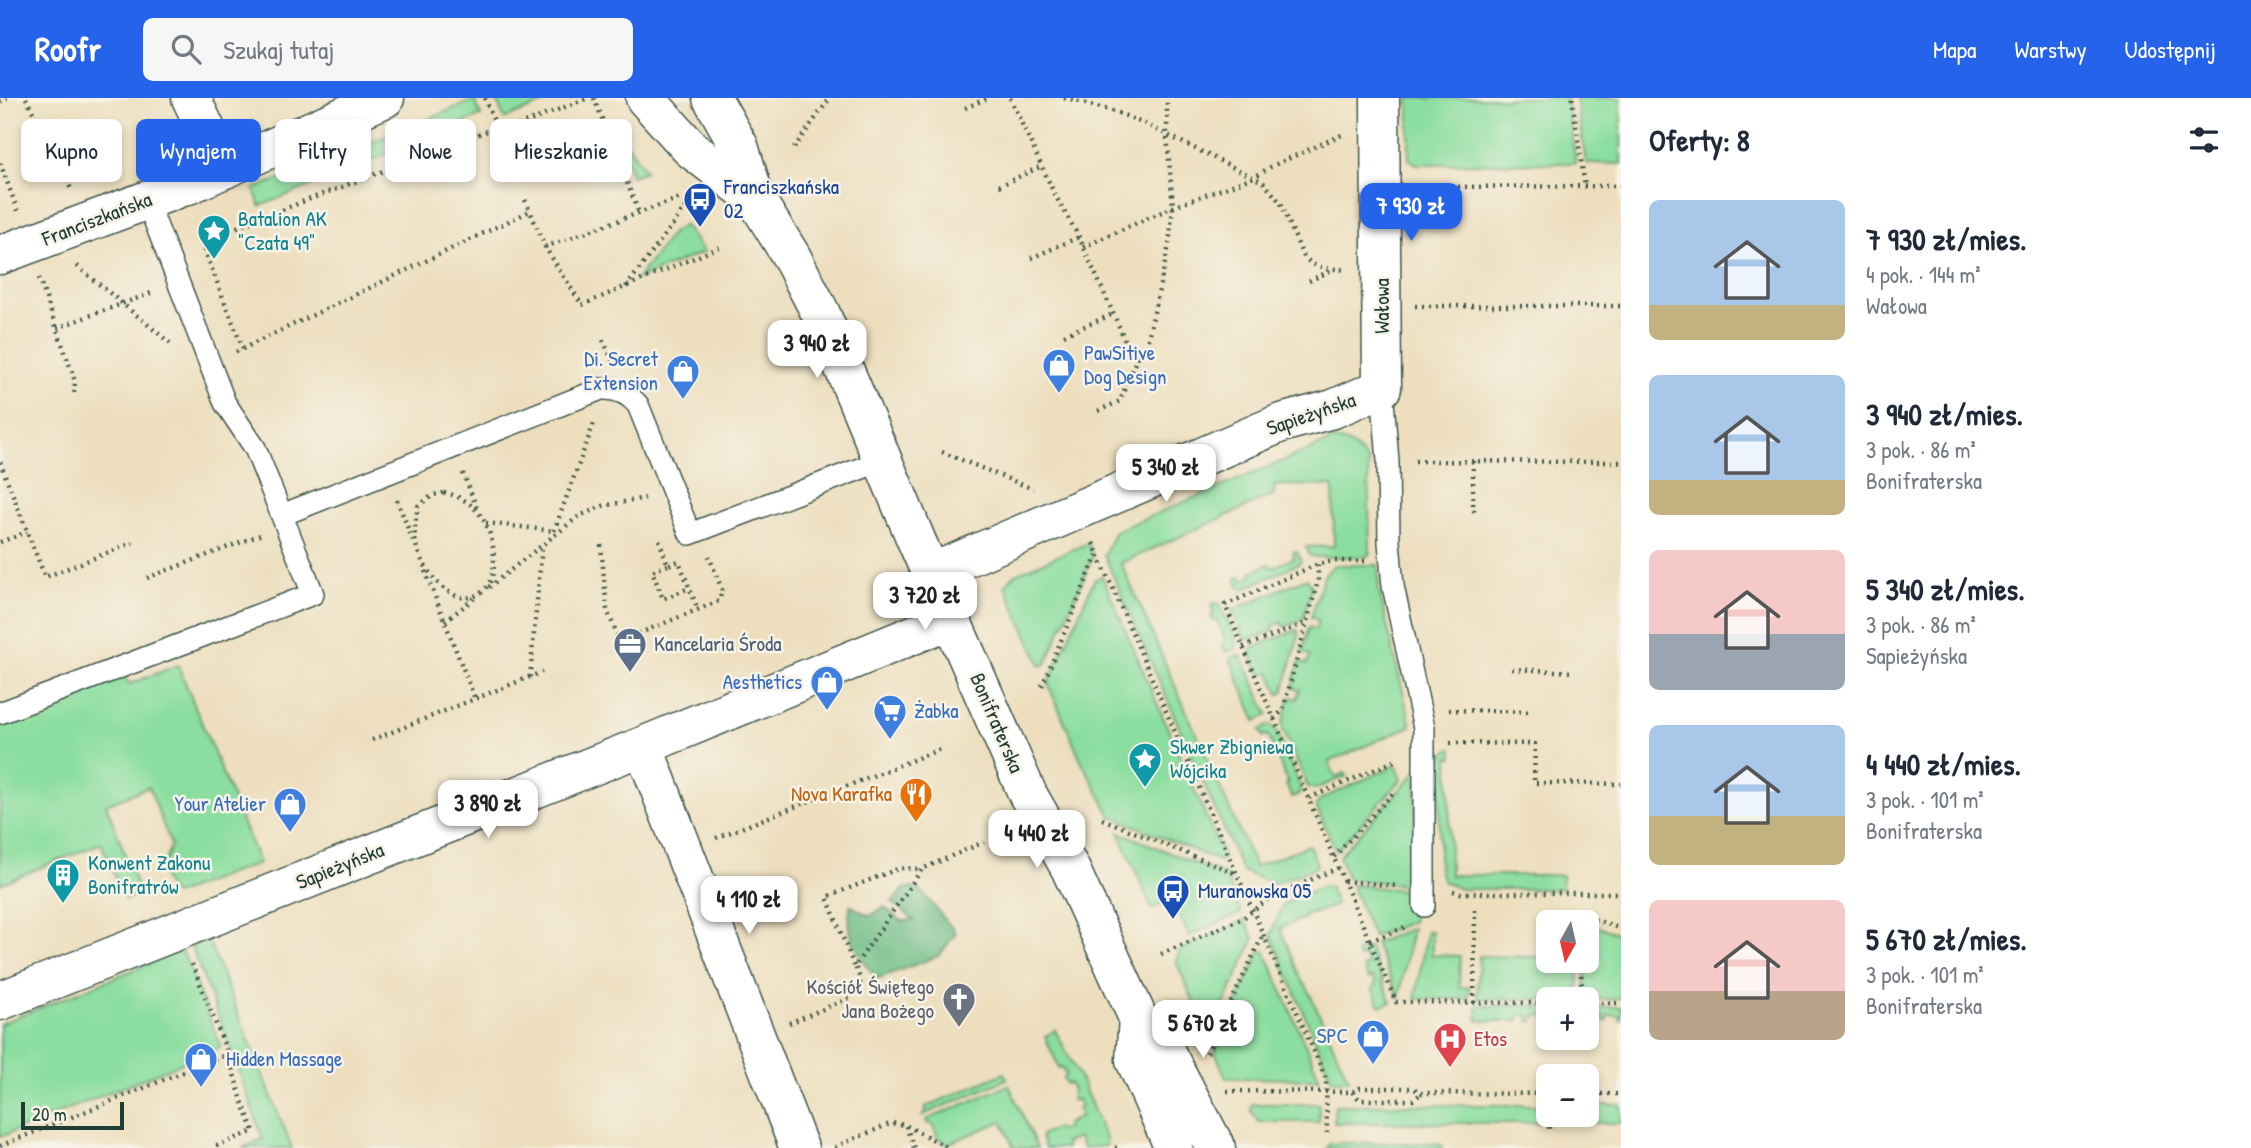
<!DOCTYPE html>
<html lang="pl">
<meta charset="utf-8">
<style>
body{margin:0;font-family:"Patrick Hand",sans-serif;background:#f6f6f7;color:#1f2937;height:100vh;display:flex;flex-direction:column;font-size:26px;white-space:nowrap}
*{box-sizing:border-box;margin:0}
p{font-size:23px;color:#747a83}
.icon{flex:none;width:38px;height:38px;fill:none;stroke:currentColor;stroke-width:2;stroke-linecap:round;stroke-linejoin:round}
.map{position:relative;flex:1;overflow:hidden}
.details{display:flex;flex-direction:column;background:#fff;width:630px}
.details>*{flex:none}
.guide{position:absolute;left:21px;top:21px;width:665px;height:63px;display:flex;gap:14px}
.needle{width:46px;rotate:188deg}
.fabs{position:absolute;left:1536px;top:812px;display:grid;gap:14px}
.fabs a{display:grid;place-items:center;width:63px;height:63px;border-radius:10px;background:#fff;box-shadow:0 4px 10px #0003;font-size:35px}
.scale{position:absolute;left:21px;bottom:18px;width:103px;box-sizing:border-box;padding-left:7px;border:4px solid #1f3d34;border-top:0;font-size:19px;line-height:24px;white-space:nowrap;color:#1f3d34;-webkit-text-stroke:5px #f7f3e8;paint-order:stroke}
.price{position:absolute;translate:-50% -60px;padding:0 16px;border-radius:14px;background:#fff;color:#222;font-size:23px;line-height:46px;filter:drop-shadow(0 2px 4px #0008)}
.price::after{content:'';position:absolute;left:50%;top:42px;width:21px;height:16px;margin-left:-10px;background:inherit;clip-path:polygon(0 0,100% 0,50% 100%)}
.price.selected{background:#2563eb;color:#fff}
ul{padding:0;list-style:none}
li{display:flex;align-items:center;gap:21px;height:175px;padding:0 28px}
li span{display:grid;place-items:center;flex:none;width:196px;height:140px;border-radius:10px;color:#555}
li>.icon{margin-inline-start:auto}
span .icon{width:84px;height:84px;fill:#fffc;stroke-width:1}
li b{font-size:30px}
h2{display:flex;justify-content:space-between;align-items:center;height:84px;padding:0 28px;font-size:30px}
.chip{padding:0 24px;border-radius:10px;background:#fff;box-shadow:0 4px 10px #0003;font-size:24px;line-height:63px}
.chip.selected{background:#2563eb;color:#fff}
header{display:flex;align-items:center;gap:42px;box-sizing:border-box;height:98px;padding:0 35px;background:#2563eb;color:#fff}
header strong{font-size:33px}
nav{display:flex;gap:38px;margin-inline-start:auto;font-size:24px}
.search{width:490px;height:63px;background:#f6f6f7;display:flex;align-items:center;gap:18px;box-sizing:border-box;padding:0 24px;border-radius:10px;color:#747a83;font-size:26px}
main{display:flex;flex:1;min-height:0}
.map>svg:first-child{display:block}
.green{fill:#8bde9f;stroke:#558e6a;stroke-width:2}
.forest{fill:#70bd86;stroke:#487d5d;stroke-width:2}
.lines{fill:none;stroke-linecap:round;stroke-linejoin:round}
.lane-casing{stroke:#3e5549;stroke-width:24}
.street-casing{stroke:#3e5549;stroke-width:41}
.secondary-casing{stroke:#3e5549;stroke-width:41}
.path{stroke:#3e5549;stroke-width:4.5;stroke-dasharray:2 5;stroke-linecap:butt}
.lane{stroke:#fff;stroke-width:21}
.street{stroke:#fff;stroke-width:38}
.secondary{stroke:#fff;stroke-width:38}
.labels{text-anchor:middle;stroke-width:5;stroke-linejoin:round;paint-order:stroke}
.transit-label{font-size:21px;fill:#164399;stroke:#f7f3e8;text-anchor:start}
.street-label{font-size:21px;fill:#1f3d34;stroke:#f7f3e8}
.culture-label{font-size:21px;fill:#0d838f;stroke:#f7f3e8;text-anchor:start}
.shop-label{font-size:21px;fill:#366cbe;stroke:#f7f3e8;text-anchor:end}
.service-label{font-size:21px;fill:#4e5e75;stroke:#f7f3e8;text-anchor:start}
.food-label{font-size:21px;fill:#c56008;stroke:#f7f3e8;text-anchor:end}
.worship-label{font-size:21px;fill:#5b616d;stroke:#f7f3e8;text-anchor:end}
.health-label{font-size:21px;fill:#be3a42;stroke:#f7f3e8;text-anchor:start}
</style>
<header>
<strong>Roofr</strong>
<div class="search"><svg class="icon" aria-label="search" viewBox="0 0 24 24"><circle cx="10" cy="10" r="6"/><path d="M15 15l6 6"/></svg>Szukaj tutaj</div>
<nav><a>Mapa</a><a>Warstwy</a><a>Udostępnij</a></nav>
</header>
<main>
<div class="map">
<svg width="1621" height="1050" viewBox="0 0 1621 1050">
<rect width="100%" height="100%" fill="#f7f3e8"/>
<filter id="ink" filterUnits="userSpaceOnUse"><feTurbulence type="fractalNoise" baseFrequency=".0143" numOctaves="2"/><feDisplacementMap in="SourceGraphic" scale="14" xChannelSelector="R" yChannelSelector="G"/><feConvolveMatrix kernelMatrix="1 2 1 2 8 2 1 2 1" color-interpolation-filters="sRGB"/></filter>
<filter id="wash" filterUnits="userSpaceOnUse"><feTurbulence type="fractalNoise" baseFrequency=".00686" numOctaves="4" result="noise"/><feDisplacementMap in="SourceGraphic" scale="28" xChannelSelector="R" yChannelSelector="G"/><feGaussianBlur stdDeviation="1.57" result="paint"/><feColorMatrix in="noise" values="0 0 0 0 0 0 0 0 0 0 0 0 0 0 0 0 0 1.4 0 .05"/><feComposite in="paint" operator="in"/></filter>
<g filter="url(#wash)">
<rect width="100%" height="100%" fill="#eddfbe"/>
<!-- green -->
<path class="green" d="M496,0H557L504,21Z
M1409,0H1566L1576,65L1417,66L1409,61Z
M1576,0H1621V66L1586,65Z
M474,2L481,18L363,66L357,50Z
M611,23L646,73L632,78Z
M333,60L339,77L260,108L254,91Z
M684,127L704,154L637,181L672,135Z
M1333,342C1349,343 1359,351 1368,365L1370,455L1366,459H1314L1309,457L1306,449L1334,448L1333,388L1275,387L1273,397L1121,465L1255,769L1309,747L1317,766L1316,769L1273,786L1242,773L1104,457L1115,433Z
M1088,445L1093,458L1046,566L1041,568L1005,488L1015,476Z
M1296,453L1301,461L1299,465L1244,491L1240,490L1236,480L1241,478L1243,482L1252,478L1251,474L1269,466L1272,470L1294,460L1293,454Z
M1334,467H1378L1379,493L1411,628L1329,664L1335,679L1345,675L1347,678L1315,691L1308,689L1282,629L1290,599L1297,601L1300,592L1293,590L1299,564L1307,566L1310,557L1302,554L1309,529L1316,531L1318,522L1311,519L1324,478Z
M1102,478L1224,760L1219,763L1111,718L1082,664L1048,586L1094,482Z
M1307,480L1312,489L1303,521L1284,529L1281,524L1273,528L1274,533L1251,541H1244L1232,512Z
M1214,505L1220,506L1237,544L1236,550L1226,554L1222,546L1226,543L1217,522L1213,523L1211,518L1214,516L1211,508Z
M1297,532L1299,537L1283,595L1279,596L1270,574L1265,576L1258,573L1250,555L1254,549Z
M1237,557L1242,559L1268,616L1256,623L1230,561Z
M178,567L259,765L174,797C156,777 163,770 171,747L149,689L106,706L140,796L125,802L101,745L0,786V625L123,578L130,586Z
M1270,627L1275,630L1301,690L1299,696L1292,699L1286,687L1288,685L1268,637L1263,638L1260,632Z
M1450,651H1453V659H1449L1450,777H1562V791H1460L1443,783L1439,772L1440,667L1443,657Z
M1396,667L1402,681L1336,753L1316,708L1321,701Z
M1416,674L1415,788L1348,781L1339,758Z
M1119,734L1226,778L1241,815L1189,838L1172,802L1152,811Z
M1351,787L1415,793L1413,823L1373,839Z
M1323,788H1329L1336,807L1313,816L1312,814L1304,817L1305,820L1280,830L1304,887H1306L1349,982H1332L1271,837L1283,806Z
M1245,822L1254,841L1209,939L1176,863L1180,852Z
M1587,826L1621,836V901H1589L1585,898Z
M1412,830L1399,900L1375,845Z
M1432,833V857L1460,858L1459,889H1470L1468,901H1415L1427,833Z
M208,842L285,1032L292,1050H242L263,1041L232,954L191,848Z
M1369,850L1391,904L1380,908L1372,890L1376,887L1373,879L1368,881L1363,869L1368,867L1364,858L1359,860L1356,854Z
M182,852L221,949L0,1039V926Z
M1265,853L1320,981L1226,980L1215,953L1260,854Z
M1549,853V863H1578L1579,897L1576,901H1479L1477,897L1479,858L1548,859Z
M1479,908H1549V923H1546L1545,917H1535L1534,923H1529L1528,917H1519L1518,923H1478L1477,910Z
M1587,909H1621V923L1619,918L1608,917V923H1604L1603,918H1593L1592,922L1589,923Z
M1055,932L1079,978L1107,1043L1106,1048L1083,1050L1078,1040L1065,1045L1066,1050H1045L1041,1040L1042,1036L1057,1030L1058,1033L1067,1030L1066,1026L1081,1018L1077,1011L1081,1009L1078,1001L1073,1003L1071,995L1073,993L1070,985L1066,986L1063,979L1066,977L1062,969L1059,970L1045,939Z
M1004,975L1007,981L923,1017L926,1012L925,1009Z
M1009,987L1037,1050H1014L1002,1023L947,1046L937,1039L934,1027L927,1025L926,1022Z
M1252,1006H1319V1024H1259L1251,1013Z
M1335,1007H1538L1539,1025H1334Z
M1587,1007H1621V1025H1559L1560,1017H1587Z
M1330,1045H1439L1443,1050H1327Z"/>
<!-- forest -->
<path class="forest" d="M905,790H919L956,835L939,858L876,881C857,852 846,843 850,807L870,818L884,809L902,823L914,822L892,804Z"/>
</g>
<g filter="url(#ink)">
<g class="lines">
<defs>
<path id="lane" d="M1382,290L1388,363L1389,444L1393,488L1424,630V808
M282,417L601,291C616,290 628,295 638,307L690,436L883,362
M0,615L313,496L255,350L225,305L147,103"/>
<path id="street" d="M191,0L225,71
M0,157L188,87L385,0
M931,475L1281,325L1333,311L1382,290L1380,0
M643,648L799,1050
M0,903L643,648L952,521"/>
<path id="secondary" d="M645,0L691,51L755,100
M712,0L739,48L755,100L791,158L821,216L917,444L1028,697L1070,770L1138,920L1164,951L1216,1050
M1138,920L1135,962L1174,1050"/>
</defs>
<!-- lane casing -->
<use href="#lane" class="lane-casing"/>
<!-- street casing -->
<use href="#street" class="street-casing"/>
<!-- secondary casing -->
<use href="#secondary" class="secondary-casing"/>
<!-- path -->
<path class="path" d="M26,0L72,93
M485,0L503,46
M594,0L639,115
M1010,0L1055,97L1079,139L1130,253L1138,257L1146,250L1169,147L1173,109L1167,37V0
M1064,0L1116,14L1141,24L1263,84L1281,105L1302,156C1313,172 1330,170 1347,172
M1572,0L1585,89
M0,4L7,0
M965,10L988,0
M794,50L830,0
M345,55L356,83
M0,65L18,113
M999,88L1042,68
M1416,89L1621,88
M525,102L530,113
M545,149L683,99
M1083,149L1173,109L1254,79L1272,68L1346,35
M1031,160L1079,139
M77,168L170,245
M39,180L75,283L74,299
M1309,183L1328,174L1329,170
M626,189L688,106
M1415,208H1621
M57,230L154,194
M1064,237L1113,216
M603,242L613,264
M243,251L201,143L487,33L499,35L588,0
M236,254L530,113L545,149L582,207L720,149
M1098,313L1120,303L1138,257
M942,354L1033,391
M1415,363L1621,364
M1473,363V410L1476,418
M0,364L45,479L133,445
M463,375L478,413
M444,395C477,400 494,431 494,462C494,473 492,485 484,492C456,518 421,471 416,446C413,433 416,421 418,408L433,397Z
M397,402L413,443
M486,425L555,433
M554,433L594,325
M659,442L668,467L679,463L698,512
M0,444L27,434
M1093,445L1326,981L1327,1035
M601,447L607,512L620,543L719,503L722,492L709,458
M1365,463H1334L1318,466L1225,507L1396,904L1549,905
M668,467L652,473L663,501L689,490
M425,473L475,601
M147,480L260,437
M489,489L579,418L603,408L645,400
M445,523L476,499
M1243,549L1306,525
M1512,571L1575,574
M530,579L542,448
M1042,588L1097,457
M1449,612L1533,614
M1274,621L1283,612L1318,483V466
M372,642L542,574
M1450,645L1535,646L1534,685L1621,686
M1309,700L1397,662
M1102,721L1237,776
M716,740L943,650
M1334,759L1395,693
M1344,783L1397,788
M1453,793L1460,795H1621
M1560,819L1585,818L1621,831
M1370,843L1408,828
M1161,856L1243,820L1271,799L1338,770
M1581,863L1582,901
M192,866L228,956L242,1003L254,1033L212,1050
M854,868L827,799L900,770L921,771
M1474,905L1475,808
M1587,905H1621
M789,925L850,900L861,883L855,868L922,771L984,744
M1207,955L1263,837
M1227,993L1352,994L1360,990H1413L1422,995L1549,996V1035
M1352,994L1360,1002H1413L1422,995
M1587,996H1621
M906,1028L914,1050
M0,1048L228,956
M835,1049L892,1025L905,1027L949,1050
M1115,1050L1119,1049"/>
<!-- lane -->
<use href="#lane" class="lane"/>
<!-- street -->
<use href="#street" class="street"/>
<!-- secondary -->
<use href="#secondary" class="secondary"/>
</g>
</g>
<!-- icons -->
<defs>
<symbol id="bus-pin" viewBox="-11 -11 22 30"><path d="M0 17L-7.5 6A9.5 9.5 0 1 1 7.5 6Z" fill="#1a4fb4" stroke="#f7f3e8"/><path d="M-5-6H5V4H4V6H2V4H-2V6H-4V4H-5ZM-3.5-4V0h7V-4ZM-3.5 1.2v1.5H-2V1.2ZM2 1.2v1.5H3.5V1.2Z" fill="#fff"/></symbol>
<symbol id="sight-pin" viewBox="-11 -11 22 30"><path d="M0 17L-7.5 6A9.5 9.5 0 1 1 7.5 6Z" fill="#0f9aa8" stroke="#f7f3e8"/><path d="M0-6L1.8-2.2L6-1.7L2.9 1.2L3.7 5.4L0 3.3L-3.7 5.4L-2.9 1.2L-6-1.7L-1.8-2.2Z" fill="#fff"/></symbol>
<symbol id="shop-pin" viewBox="-11 -11 22 30"><path d="M0 17L-7.5 6A9.5 9.5 0 1 1 7.5 6Z" fill="#3f7fe0" stroke="#f7f3e8"/><path d="M-5-2.5h2.3a2.7 3.5 0 0 1 5.4 0H5L5.5 6h-11ZM-1.5-2.5h3a1.5 2.3 0 0 0-3 0Z" fill="#fff"/></symbol>
<symbol id="office-pin" viewBox="-11 -11 22 30"><path d="M0 17L-7.5 6A9.5 9.5 0 1 1 7.5 6Z" fill="#5c6f8a" stroke="#f7f3e8"/><path d="M-6-3h4V-5.5h4V-3h4V5H-6ZM-1-4.5V-3h2v-1.5ZM-6 0V1H6V0Z" fill="#fff"/></symbol>
<symbol id="supermarket-pin" viewBox="-11 -11 22 30"><path d="M0 17L-7.5 6A9.5 9.5 0 1 1 7.5 6Z" fill="#3f7fe0" stroke="#f7f3e8"/><path d="M-6-5.5h2.5l.6 2H6L4.5 2H-2.5L-4.4-4H-6ZM-1.5 3.2a1.3 1.3 0 1 0 .1 0ZM3 3.2a1.3 1.3 0 1 0 .1 0Z" fill="#fff"/></symbol>
<symbol id="restaurant-pin" viewBox="-11 -11 22 30"><path d="M0 17L-7.5 6A9.5 9.5 0 1 1 7.5 6Z" fill="#e8710a" stroke="#f7f3e8"/><path d="M-5-6h1v4h1v-4h1v4h1v-4h1v5L-1.5 .5V6h-2V.5L-5-1ZM5-6V6H3V1.5H1.5Q1.5-4 5-6Z" fill="#fff"/></symbol>
<symbol id="building-pin" viewBox="-11 -11 22 30"><path d="M0 17L-7.5 6A9.5 9.5 0 1 1 7.5 6Z" fill="#0f9aa8" stroke="#f7f3e8"/><path d="M-4-6H4V6H1V3H-1V6H-4ZM-2.5-4.3h1.7v1.8h-1.7ZM.8-4.3h1.7v1.8H.8ZM-2.5-1h1.7V.8h-1.7ZM.8-1h1.7V.8H.8Z" fill="#fff"/></symbol>
<symbol id="church-pin" viewBox="-11 -11 22 30"><path d="M0 17L-7.5 6A9.5 9.5 0 1 1 7.5 6Z" fill="#6b7280" stroke="#f7f3e8"/><path d="M-1.2-6h2.4v3.5h3.3v2.4h-3.3V6h-2.4V-.1h-3.3v-2.4h3.3Z" fill="#fff"/></symbol>
<symbol id="hospital-pin" viewBox="-11 -11 22 30"><path d="M0 17L-7.5 6A9.5 9.5 0 1 1 7.5 6Z" fill="#e0444e" stroke="#f7f3e8"/><path d="M-5-5h3v3.5h4V-5h3V5h-3V1.5h-4V5h-3Z" fill="#fff"/></symbol>
</defs>
<g fill-rule="evenodd">
<use href="#bus-pin" x="681" y="82" width="38" height="52"/>
<use href="#sight-pin" x="195" y="114" width="38" height="52"/>
<use href="#shop-pin" x="1040" y="248" width="38" height="52"/>
<use href="#shop-pin" x="664" y="254" width="38" height="52"/>
<use href="#office-pin" x="611" y="527" width="38" height="52"/>
<use href="#shop-pin" x="808" y="565" width="38" height="52"/>
<use href="#supermarket-pin" x="871" y="594" width="38" height="52"/>
<use href="#sight-pin" x="1126" y="642" width="38" height="52"/>
<use href="#restaurant-pin" x="897" y="677" width="38" height="52"/>
<use href="#shop-pin" x="271" y="687" width="38" height="52"/>
<use href="#building-pin" x="44" y="758" width="38" height="52"/>
<use href="#bus-pin" x="1154" y="774" width="38" height="52"/>
<use href="#church-pin" x="940" y="882" width="38" height="52"/>
<use href="#shop-pin" x="1354" y="919" width="38" height="52"/>
<use href="#hospital-pin" x="1431" y="922" width="38" height="52"/>
<use href="#shop-pin" x="182" y="942" width="38" height="52"/>
</g>
<g class="labels">
<!-- transit labels -->
<g class="transit-label">
<text x="724" y="96">Franciszkańska<tspan x="724" dy="24">02</tspan></text>
<text x="1198" y="800">Muranowska 05</text>
</g>
<!-- street labels -->
<g class="street-label">
<text transform="translate(97 121) rotate(-21)" y="7">Franciszkańska</text>
<text transform="translate(1382 208) rotate(-90)" y="7">Wałowa</text>
<text transform="translate(1311 316) rotate(-19)" y="7">Sapieżyńska</text>
<text transform="translate(997 625) rotate(67)" y="7">Bonifraterska</text>
<text transform="translate(340 768) rotate(-22)" y="7">Sapieżyńska</text>
</g>
<!-- culture labels -->
<g class="culture-label">
<text x="238" y="128">Batalion AK<tspan x="238" dy="24">"Czata 49"</tspan></text>
<text x="1170" y="656">Skwer Zbigniewa<tspan x="1170" dy="24">Wójcika</tspan></text>
<text x="88" y="772">Konwent Zakonu<tspan x="88" dy="24">Bonifratrów</tspan></text>
</g>
<!-- shop labels -->
<g class="shop-label">
<text x="1084" y="262" text-anchor="start">PawSitive<tspan x="1084" dy="24">Dog Design</tspan></text>
<text x="658" y="268">Di. Secret<tspan x="658" dy="24">Extension</tspan></text>
<text x="802" y="591">Aesthetics</text>
<text x="914" y="620" text-anchor="start">Żabka</text>
<text x="266" y="713">Your Atelier</text>
<text x="1348" y="945">SPC</text>
<text x="226" y="968" text-anchor="start">Hidden Massage</text>
</g>
<!-- service labels -->
<g class="service-label">
<text x="654" y="553">Kancelaria Środa</text>
</g>
<!-- food labels -->
<g class="food-label">
<text x="892" y="703">Nova Karafka</text>
</g>
<!-- worship labels -->
<g class="worship-label">
<text x="934" y="896">Kościół Świętego<tspan x="934" dy="24">Jana Bożego</tspan></text>
</g>
<!-- health labels -->
<g class="health-label">
<text x="1474" y="948">Etos</text>
</g>
</g>
</svg>
<div class="fabs">
<a><svg class="needle" viewBox="-14 -14 28 28"><path d="M0-13l5 13h-10z" fill="#e53935"/><path d="M0 13l5-13h-10z" fill="#747a83"/></svg></a>
<a>+</a>
<a>−</a>
</div>
<div class="scale">20 m</div>
<b class="price selected" style="left:1411px;top:145px">7 930 zł</b>
<b class="price" style="left:817px;top:282px">3 940 zł</b>
<b class="price" style="left:1166px;top:406px">5 340 zł</b>
<b class="price" style="left:925px;top:534px">3 720 zł</b>
<b class="price" style="left:488px;top:742px">3 890 zł</b>
<b class="price" style="left:1037px;top:772px">4 440 zł</b>
<b class="price" style="left:749px;top:838px">4 110 zł</b>
<b class="price" style="left:1203px;top:962px">5 670 zł</b>
<div class="guide">
<a class="chip">Kupno</a>
<a class="chip selected">Wynajem</a>
<a class="chip">Filtry</a>
<a class="chip">Nowe</a>
<a class="chip">Mieszkanie</a>
</div>
</div>
<section class="details">
<h2>Oferty: 8<svg class="icon" aria-label="filters" viewBox="0 0 24 24"><path d="M4 7h16M4 17h16"/><circle cx="9" cy="7" r="2"/><circle cx="15" cy="17" r="2"/></svg></h2>
<ul>
<li><span style="background:linear-gradient(#a9c7e8 75%,#c2b280 0)"><svg class="icon" aria-label="home" viewBox="0 0 24 24"><path d="M3 11l9-7 9 7M6 9v11h12V9"/></svg></span><div><b>7 930 zł/mies.</b><p>4 pok. · 144 m²</p><p>Wałowa</p></div></li>
<li><span style="background:linear-gradient(#a9c7e8 75%,#c2b280 0)"><svg class="icon" aria-label="home" viewBox="0 0 24 24"><path d="M3 11l9-7 9 7M6 9v11h12V9"/></svg></span><div><b>3 940 zł/mies.</b><p>3 pok. · 86 m²</p><p>Bonifraterska</p></div></li>
<li><span style="background:linear-gradient(#f6c9c9 60%,#9aa5b1 0)"><svg class="icon" aria-label="home" viewBox="0 0 24 24"><path d="M3 11l9-7 9 7M6 9v11h12V9"/></svg></span><div><b>5 340 zł/mies.</b><p>3 pok. · 86 m²</p><p>Sapieżyńska</p></div></li>
<li><span style="background:linear-gradient(#a9c7e8 65%,#c2b280 0)"><svg class="icon" aria-label="home" viewBox="0 0 24 24"><path d="M3 11l9-7 9 7M6 9v11h12V9"/></svg></span><div><b>4 440 zł/mies.</b><p>3 pok. · 101 m²</p><p>Bonifraterska</p></div></li>
<li><span style="background:linear-gradient(#f6c9c9 65%,#b9a48a 0)"><svg class="icon" aria-label="home" viewBox="0 0 24 24"><path d="M3 11l9-7 9 7M6 9v11h12V9"/></svg></span><div><b>5 670 zł/mies.</b><p>3 pok. · 101 m²</p><p>Bonifraterska</p></div></li>
</ul>
</section>
</main>
